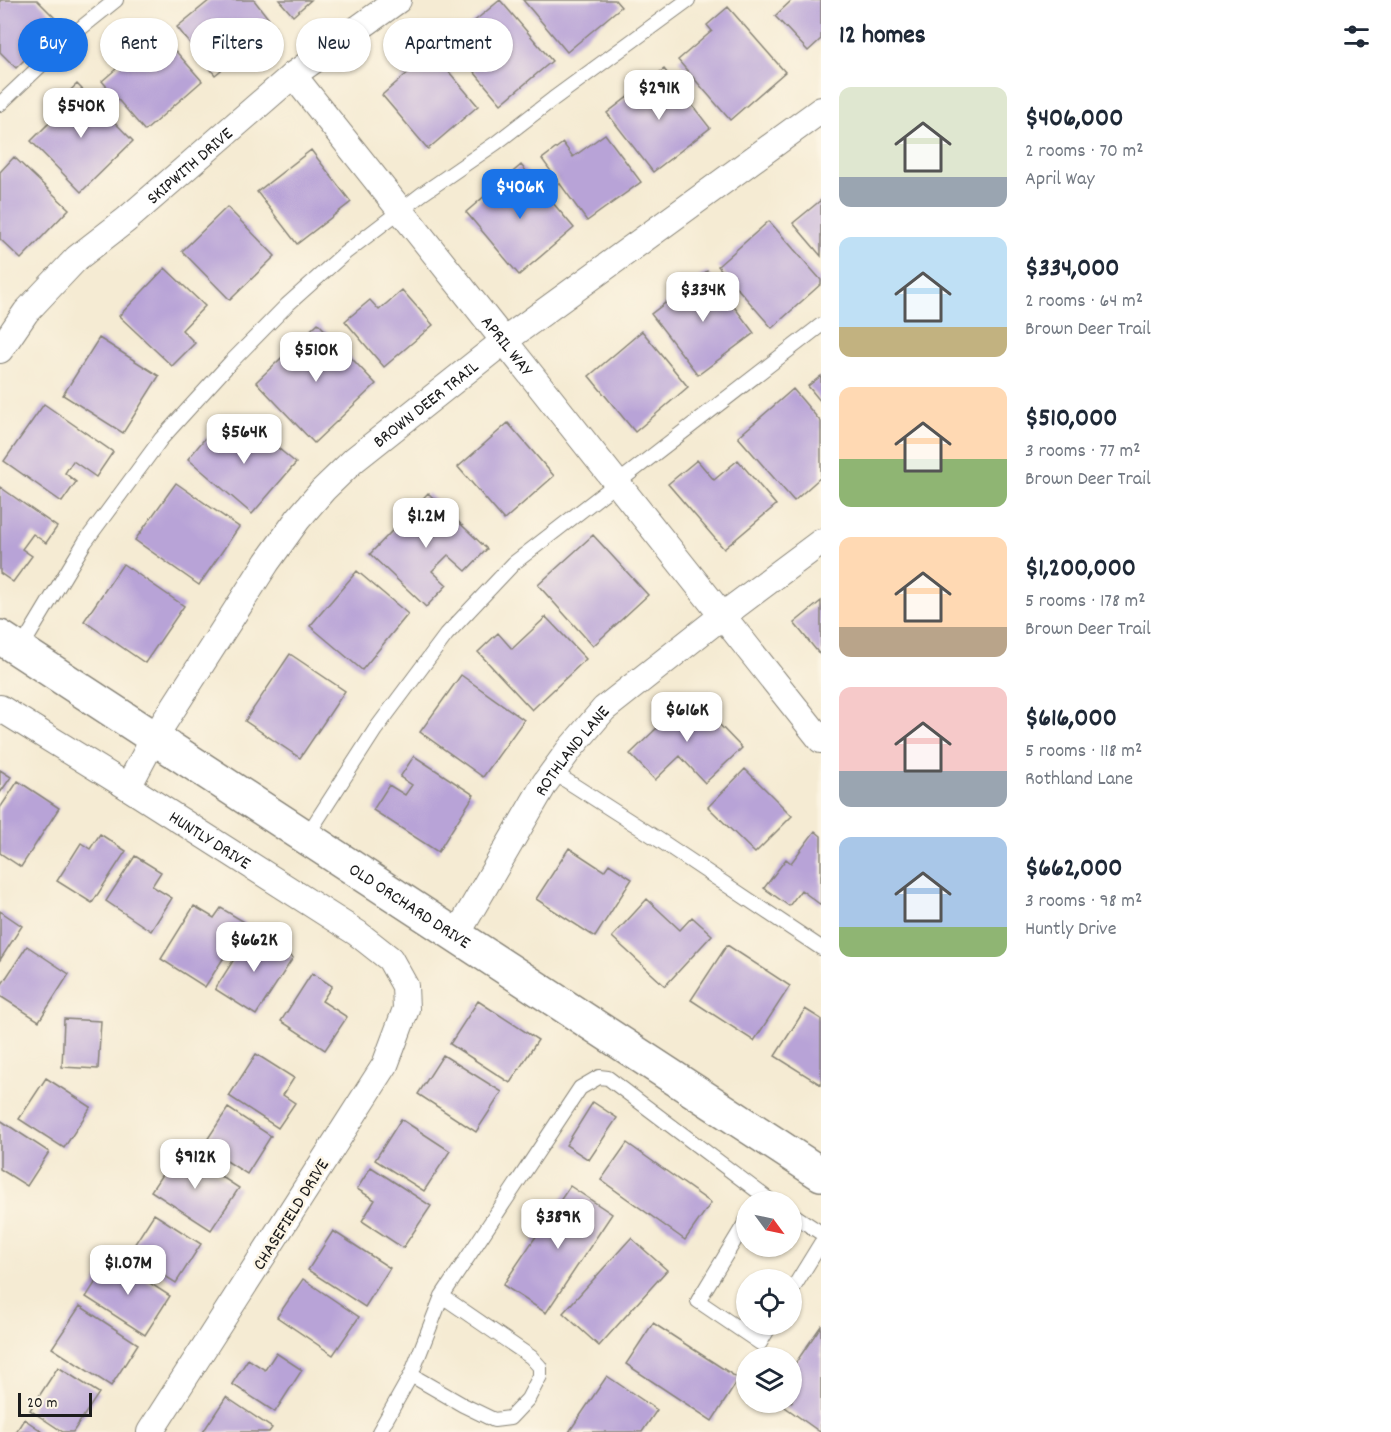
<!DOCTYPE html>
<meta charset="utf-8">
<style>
body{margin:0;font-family:Dekko,sans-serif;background:#f6f6f7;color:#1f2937;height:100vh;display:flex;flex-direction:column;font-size:22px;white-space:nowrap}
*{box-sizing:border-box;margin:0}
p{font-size:20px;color:#747a83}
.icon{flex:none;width:33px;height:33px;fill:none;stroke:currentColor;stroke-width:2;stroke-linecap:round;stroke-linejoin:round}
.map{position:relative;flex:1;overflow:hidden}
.panel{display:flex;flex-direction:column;background:#fff;width:570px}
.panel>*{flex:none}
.guide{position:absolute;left:18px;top:18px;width:570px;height:54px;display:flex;gap:12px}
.needle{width:39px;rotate:123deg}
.fabs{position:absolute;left:736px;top:1191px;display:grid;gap:12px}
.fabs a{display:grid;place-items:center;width:66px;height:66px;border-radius:50%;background:#fff;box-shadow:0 2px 4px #0004;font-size:30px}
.scale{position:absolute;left:18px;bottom:15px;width:74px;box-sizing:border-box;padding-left:6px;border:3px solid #1c1c1c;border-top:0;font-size:16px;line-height:21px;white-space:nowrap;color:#1c1c1c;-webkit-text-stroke:4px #fcf5e5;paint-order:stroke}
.price{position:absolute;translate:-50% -51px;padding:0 14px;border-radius:12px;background:#fff;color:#222;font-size:20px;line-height:39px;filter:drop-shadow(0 2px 3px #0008)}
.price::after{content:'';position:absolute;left:50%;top:36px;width:18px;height:14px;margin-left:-9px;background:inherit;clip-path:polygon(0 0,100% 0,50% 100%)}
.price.active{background:#1a73e8;color:#fff}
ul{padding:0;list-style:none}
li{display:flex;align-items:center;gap:18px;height:150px;padding:0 18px}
li span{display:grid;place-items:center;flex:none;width:168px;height:120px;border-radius:12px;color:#555}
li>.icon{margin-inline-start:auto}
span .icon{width:72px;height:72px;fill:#fffc;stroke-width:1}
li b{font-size:26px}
h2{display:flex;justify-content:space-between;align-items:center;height:72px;padding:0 18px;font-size:26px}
.chip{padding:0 21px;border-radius:27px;background:#fff;box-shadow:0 2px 4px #0004;font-size:21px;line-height:54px}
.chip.active{background:#1a73e8;color:#fff}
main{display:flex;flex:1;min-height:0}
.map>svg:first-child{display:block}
.building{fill:#b8a3d7}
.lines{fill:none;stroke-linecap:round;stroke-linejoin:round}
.service-casing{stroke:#888478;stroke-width:16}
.minor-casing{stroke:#888478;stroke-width:28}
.tertiary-casing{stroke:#888478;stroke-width:36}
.service{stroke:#fff;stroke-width:14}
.minor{stroke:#fff;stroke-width:26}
.tertiary{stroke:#fff;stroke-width:33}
.labels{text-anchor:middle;stroke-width:5;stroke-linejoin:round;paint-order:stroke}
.street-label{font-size:18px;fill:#1c1c1c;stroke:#fcf5e5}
</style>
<main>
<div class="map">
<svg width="821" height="1432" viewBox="0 0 821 1432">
<rect width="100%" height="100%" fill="#fcf5e5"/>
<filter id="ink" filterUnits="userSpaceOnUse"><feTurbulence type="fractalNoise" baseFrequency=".0167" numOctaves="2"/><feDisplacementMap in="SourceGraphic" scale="12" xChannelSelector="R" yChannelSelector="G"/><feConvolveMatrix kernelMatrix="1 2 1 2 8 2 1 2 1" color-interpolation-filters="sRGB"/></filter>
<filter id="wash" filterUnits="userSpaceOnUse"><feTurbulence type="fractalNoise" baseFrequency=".008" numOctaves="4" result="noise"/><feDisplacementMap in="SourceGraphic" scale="24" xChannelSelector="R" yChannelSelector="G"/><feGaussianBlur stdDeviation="1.35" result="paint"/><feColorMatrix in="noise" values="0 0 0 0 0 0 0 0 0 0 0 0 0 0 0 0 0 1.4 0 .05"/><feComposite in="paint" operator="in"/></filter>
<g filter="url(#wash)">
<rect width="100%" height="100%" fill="#f5ebd3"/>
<g id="blocks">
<!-- building -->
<path class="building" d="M0,0H37L61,24L16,68L0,52Z
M210,0H254L275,27L215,75L177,27Z
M279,0H311L293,16Z
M500,0L552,61L501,104L449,42Z
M523,0H615L621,7L567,52Z
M792,0H821V39L808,51L775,16Z
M728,7L785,72L730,120L678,60L712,31L707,25Z
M150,22L202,81L145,131L102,81L130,57L121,47Z
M432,52L478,106L428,149L382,95Z
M664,69L710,128L653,172L607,113Z
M77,84L133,141L81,192L31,141L61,111L55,105Z
M605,134L641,182L587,221L542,159L563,143L573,157Z
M311,150L351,202L297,244L257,192Z
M14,157L69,209L21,259L0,239V172Z
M521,165L574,228L519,275L466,212Z
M821,200V256L793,223Z
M227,207L275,256L230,300L182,251Z
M769,221L821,280V284L772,328L718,266Z
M165,268L205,306L182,330L195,343L172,366L119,316Z
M707,271L754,333L698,375L651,314Z
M402,290L433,325L384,367L345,321L370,300L379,310Z
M318,323L376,384L314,443L256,382Z
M642,331L688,387L635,432L589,376Z
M99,338L159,376L123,433L63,395Z
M821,376V402L808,386Z
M793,389L821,422V477L794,501L738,437Z
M44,404L113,452L96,477L73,461L65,473L76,482L62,502L4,461Z
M243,419L296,463L252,514L188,459L206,437L218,448Z
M508,423L554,476L504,520L458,467Z
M697,460L714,480L738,460L776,505L724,549L668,484Z
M176,483L239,527L199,585L135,540Z
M0,487L57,527L46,543L33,534L22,549L32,556L13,582L0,573Z
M428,493L487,549L466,571L448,555L432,571L447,585L426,607L370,554Z
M593,535L648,595L593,646L538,585Z
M123,564L184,606L145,663L84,621Z
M357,571L408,614L362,670L310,626Z
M821,601V656L794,623Z
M546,617L586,659L532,710L478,652L498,633L512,649Z
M290,654L345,691L300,758L245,721Z
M461,675L524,720L483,777L420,732Z
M691,695L742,748L705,783L680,756L655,780L630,754Z
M414,756L474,795L438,852L373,810L389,785L405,795L412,785L400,777Z
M745,769L792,816L755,853L708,807Z
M0,770L11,777L0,793Z
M18,781L59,808L21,867L0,853V808Z
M815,831L821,836V905L801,890L789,906L764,888L786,859L791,863Z
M100,834L126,851L92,903L57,881L81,843L90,849Z
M569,848L604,871L609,864L632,879L595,937L536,899Z
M135,856L161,872L152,886L172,898L151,931L106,901Z
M647,899L680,930L692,917L712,935L665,986L612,937Z
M194,906L214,918L221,908L246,923L205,987L161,959Z
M0,911L22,926L0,960Z
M252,931L293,958L256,1015L215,989Z
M727,945L790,986L754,1041L691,1000Z
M27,946L69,974L39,1021L0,996V987Z
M312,973L332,986L322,1001L347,1017L325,1050L281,1021Z
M478,1001L538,1040L510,1083L450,1044Z
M805,1009L821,1019V1085L775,1056Z
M64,1019L101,1021L98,1069L62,1067Z
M256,1054L294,1078L283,1095L295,1103L278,1128L229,1096Z
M443,1055L502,1092L476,1132L418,1094Z
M46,1078L91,1107L64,1148L19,1119Z
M593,1102L617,1118L589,1160L566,1145Z
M228,1108L271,1136L247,1174L203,1146Z
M401,1119L450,1151L424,1191L375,1160Z
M0,1120L49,1152L27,1186L0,1169Z
M627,1143L711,1203L685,1240L601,1180Z
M179,1149L239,1188L211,1230L151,1191Z
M371,1167L431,1206L403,1248L362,1221L375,1200L357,1189Z
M570,1186L612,1214L546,1313L503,1285Z
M154,1214L201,1244L176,1283L129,1253Z
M333,1231L390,1268L365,1307L308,1270Z
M631,1238L667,1270L599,1346L563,1313Z
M111,1258L170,1296L145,1335L86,1297Z
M303,1279L359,1317L333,1355L277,1317Z
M80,1306L138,1344L111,1386L52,1348Z
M653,1323L739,1379L712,1421L626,1364Z
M821,1326V1432H820L778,1402H792V1368Z
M276,1353L302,1370L275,1412L232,1384L248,1359L265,1370Z
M58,1367L99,1393L73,1432H63L30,1410Z
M607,1376L657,1410L642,1432H569Z
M226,1397L272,1428L269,1432H203Z
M24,1419L43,1432H16Z"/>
</g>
</g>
<g filter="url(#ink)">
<use href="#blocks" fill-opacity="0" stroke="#888478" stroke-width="1.5"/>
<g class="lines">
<defs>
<path id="service" d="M0,104L76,32L116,0
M20,650L85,542L161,439L231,362L287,305L345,253L422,194L496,143L553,99L688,0
M553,772L664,843L821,948
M306,837L375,730L446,635L514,563L821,325
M792,1214L821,1233
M747,1220L698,1301L760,1343L771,1324
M792,1290L821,1243
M411,1375L463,1405L494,1420L510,1418L528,1399L540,1376V1367L531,1357L442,1296
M379,1432L411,1375L442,1296L580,1088L599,1077L608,1078L772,1202"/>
<g id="minor">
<path id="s1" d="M293,75L821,740"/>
<path id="s2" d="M0,350L26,312L77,258L126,220L293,75L398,0"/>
<path id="s3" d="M0,708L128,787L357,933L390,959L405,986L406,1009L385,1065L150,1432"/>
<path id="s4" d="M128,787L154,738L267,562L298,519L323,490L354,460L504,341L821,110"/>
<path id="s5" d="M456,936L545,783L569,750L604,709L722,616L821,542"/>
</g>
<g id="tertiary">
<path id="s6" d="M0,637L821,1174"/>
</g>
</defs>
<!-- service casing -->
<use href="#service" class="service-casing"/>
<!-- minor casing -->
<use href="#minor" class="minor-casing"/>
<!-- tertiary casing -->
<use href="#tertiary" class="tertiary-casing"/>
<!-- service -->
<use href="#service" class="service"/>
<!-- minor -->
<use href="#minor" class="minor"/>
<!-- tertiary -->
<use href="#tertiary" class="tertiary"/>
</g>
</g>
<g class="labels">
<!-- street labels -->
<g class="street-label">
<text dy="6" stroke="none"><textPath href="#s2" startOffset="266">SKIPWITH DRIVE</textPath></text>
<text dy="6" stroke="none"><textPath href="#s1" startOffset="345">APRIL WAY</textPath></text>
<text dy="6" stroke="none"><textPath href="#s4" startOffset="490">BROWN DEER TRAIL</textPath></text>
<text dy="6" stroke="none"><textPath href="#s5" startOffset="219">ROTHLAND LANE</textPath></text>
<text dy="6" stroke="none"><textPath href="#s3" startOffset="248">HUNTLY DRIVE</textPath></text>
<text dy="6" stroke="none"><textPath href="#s6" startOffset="490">OLD ORCHARD DRIVE</textPath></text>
<text transform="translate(290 1214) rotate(-58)" y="6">CHASEFIELD DRIVE</text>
</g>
</g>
</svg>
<div class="fabs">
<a><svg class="needle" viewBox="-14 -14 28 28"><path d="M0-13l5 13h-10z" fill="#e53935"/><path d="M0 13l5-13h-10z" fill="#747a83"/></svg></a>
<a><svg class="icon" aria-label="locate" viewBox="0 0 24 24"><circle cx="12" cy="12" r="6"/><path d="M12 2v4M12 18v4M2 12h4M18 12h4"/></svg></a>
<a><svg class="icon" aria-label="layers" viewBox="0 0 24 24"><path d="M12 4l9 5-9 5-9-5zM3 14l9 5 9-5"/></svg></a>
</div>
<div class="scale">20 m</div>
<b class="price" style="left:659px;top:121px">$291K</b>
<b class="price" style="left:81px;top:139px">$540K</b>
<b class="price active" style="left:520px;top:220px">$406K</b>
<b class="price" style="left:703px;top:323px">$334K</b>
<b class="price" style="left:316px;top:383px">$510K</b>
<b class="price" style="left:244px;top:465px">$564K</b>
<b class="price" style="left:426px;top:549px">$1.2M</b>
<b class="price" style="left:687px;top:743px">$616K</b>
<b class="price" style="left:254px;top:973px">$662K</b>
<b class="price" style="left:195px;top:1190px">$912K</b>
<b class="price" style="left:558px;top:1250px">$389K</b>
<b class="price" style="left:128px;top:1296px">$1.07M</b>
<div class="guide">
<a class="chip active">Buy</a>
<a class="chip">Rent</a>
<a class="chip">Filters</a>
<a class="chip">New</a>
<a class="chip">Apartment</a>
</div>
</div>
<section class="panel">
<h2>12 homes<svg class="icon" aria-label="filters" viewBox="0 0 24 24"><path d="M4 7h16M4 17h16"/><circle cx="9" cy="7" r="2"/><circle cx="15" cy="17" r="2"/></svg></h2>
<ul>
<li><span style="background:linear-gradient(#dfe7d0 75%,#9aa5b1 0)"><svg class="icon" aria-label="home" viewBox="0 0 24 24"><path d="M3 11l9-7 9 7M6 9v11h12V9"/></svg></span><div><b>$406,000</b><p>2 rooms · 70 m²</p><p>April Way</p></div></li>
<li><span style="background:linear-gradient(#bfe0f5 75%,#c2b280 0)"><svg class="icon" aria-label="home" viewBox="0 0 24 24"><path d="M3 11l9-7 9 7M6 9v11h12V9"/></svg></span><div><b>$334,000</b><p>2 rooms · 64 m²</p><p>Brown Deer Trail</p></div></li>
<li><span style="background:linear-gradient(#ffd9b3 60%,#8fb573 0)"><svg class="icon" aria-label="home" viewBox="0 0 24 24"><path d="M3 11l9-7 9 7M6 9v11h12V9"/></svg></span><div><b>$510,000</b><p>3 rooms · 77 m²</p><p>Brown Deer Trail</p></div></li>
<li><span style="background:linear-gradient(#ffd9b3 75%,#b9a48a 0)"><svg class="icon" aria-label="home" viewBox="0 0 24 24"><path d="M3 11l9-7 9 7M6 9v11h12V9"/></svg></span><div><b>$1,200,000</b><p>5 rooms · 178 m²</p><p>Brown Deer Trail</p></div></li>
<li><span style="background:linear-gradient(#f6c9c9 70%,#9aa5b1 0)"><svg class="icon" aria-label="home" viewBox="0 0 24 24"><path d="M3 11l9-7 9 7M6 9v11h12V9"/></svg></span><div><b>$616,000</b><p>5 rooms · 118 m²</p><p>Rothland Lane</p></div></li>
<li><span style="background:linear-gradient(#a9c7e8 75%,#8fb573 0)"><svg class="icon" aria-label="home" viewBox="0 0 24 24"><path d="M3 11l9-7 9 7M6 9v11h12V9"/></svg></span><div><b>$662,000</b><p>3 rooms · 98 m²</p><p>Huntly Drive</p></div></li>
</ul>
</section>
</main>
